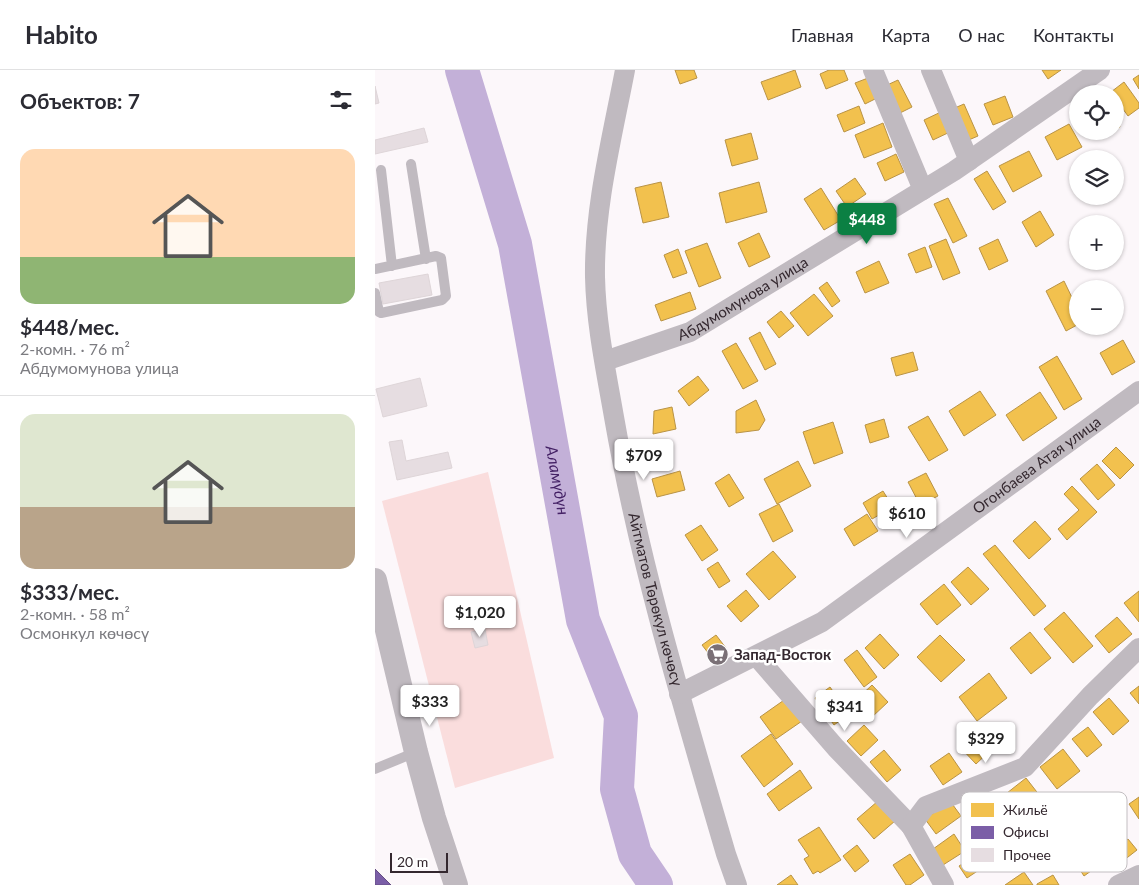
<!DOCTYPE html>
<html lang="ru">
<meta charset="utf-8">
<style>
body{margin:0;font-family:Lato,sans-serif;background:#f2f2f3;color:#2b2b33;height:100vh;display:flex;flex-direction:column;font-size:19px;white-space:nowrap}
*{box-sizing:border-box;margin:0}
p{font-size:16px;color:#7c7c81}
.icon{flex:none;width:28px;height:28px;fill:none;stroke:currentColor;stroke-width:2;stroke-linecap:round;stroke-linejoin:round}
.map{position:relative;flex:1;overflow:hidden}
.side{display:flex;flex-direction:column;background:#fff;width:375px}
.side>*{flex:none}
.tools{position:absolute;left:694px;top:15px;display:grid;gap:10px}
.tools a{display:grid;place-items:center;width:55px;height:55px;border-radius:50%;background:#fff;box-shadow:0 1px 4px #0004;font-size:25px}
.scale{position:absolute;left:15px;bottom:12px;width:58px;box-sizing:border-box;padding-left:5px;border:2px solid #34282f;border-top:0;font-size:14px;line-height:18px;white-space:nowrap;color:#34282f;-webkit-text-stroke:4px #fff;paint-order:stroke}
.price{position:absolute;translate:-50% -42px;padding:0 11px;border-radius:5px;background:#fff;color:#222;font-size:16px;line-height:32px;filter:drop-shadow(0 1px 2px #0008)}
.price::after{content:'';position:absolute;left:50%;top:30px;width:15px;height:11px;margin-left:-8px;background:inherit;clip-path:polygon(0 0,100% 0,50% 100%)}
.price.on{background:#0b8043;color:#fff}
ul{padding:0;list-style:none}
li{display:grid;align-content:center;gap:10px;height:265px;padding:0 20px}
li+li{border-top:1px solid #e1e1e2}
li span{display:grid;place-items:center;height:155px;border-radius:15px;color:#555}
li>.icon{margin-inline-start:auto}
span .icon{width:90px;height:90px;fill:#fffc;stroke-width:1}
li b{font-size:21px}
h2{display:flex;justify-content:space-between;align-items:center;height:60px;padding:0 20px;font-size:21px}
header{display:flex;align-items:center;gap:30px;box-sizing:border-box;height:70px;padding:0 25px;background:#fff;border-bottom:1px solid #e1e1e2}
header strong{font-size:24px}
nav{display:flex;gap:28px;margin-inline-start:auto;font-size:18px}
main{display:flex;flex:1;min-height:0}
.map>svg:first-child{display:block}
.green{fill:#fadddd}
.homes{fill:#f2c14e;stroke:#b99345}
.offices{fill:#7b5ea7;stroke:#664e83}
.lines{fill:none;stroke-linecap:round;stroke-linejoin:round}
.river{stroke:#c3b0d8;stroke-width:34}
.building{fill:#e6dde1;stroke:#ded5d8}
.service{stroke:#c0bac0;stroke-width:10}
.minor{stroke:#c0bac0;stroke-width:20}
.tertiary{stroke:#c0bac0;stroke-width:24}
.labels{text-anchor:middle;stroke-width:5;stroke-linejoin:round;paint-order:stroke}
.street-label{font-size:15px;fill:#34282f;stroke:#fff}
.poi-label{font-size:15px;font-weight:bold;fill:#34282f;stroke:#fff;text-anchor:start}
.water-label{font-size:16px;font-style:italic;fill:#442165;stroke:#fff}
.key{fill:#fff;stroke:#c2bec1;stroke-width:1}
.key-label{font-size:14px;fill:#34282f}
</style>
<header>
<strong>Habito</strong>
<nav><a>Главная</a><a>Карта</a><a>О нас</a><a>Контакты</a></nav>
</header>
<main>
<section class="side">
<h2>Объектов: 7<svg class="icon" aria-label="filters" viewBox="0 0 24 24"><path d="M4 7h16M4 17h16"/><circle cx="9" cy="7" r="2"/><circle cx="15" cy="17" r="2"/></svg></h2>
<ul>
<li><span style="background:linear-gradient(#ffd9b3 70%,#8fb573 0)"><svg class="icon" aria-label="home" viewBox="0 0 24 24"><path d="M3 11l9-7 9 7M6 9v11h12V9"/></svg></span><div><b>$448/мес.</b><p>2-комн. · 76 m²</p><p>Абдумомунова улица</p></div></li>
<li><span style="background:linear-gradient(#dfe7d0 60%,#b9a48a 0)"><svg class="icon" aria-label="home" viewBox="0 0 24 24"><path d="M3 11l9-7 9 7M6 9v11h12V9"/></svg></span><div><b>$333/мес.</b><p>2-комн. · 58 m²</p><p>Осмонкул көчөсү</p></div></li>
</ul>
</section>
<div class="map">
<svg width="764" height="815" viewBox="0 0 764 815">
<rect width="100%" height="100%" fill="#fcf7fa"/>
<!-- green -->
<path class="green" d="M113,402L179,688L80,718L7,431Z"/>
<!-- homes -->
<path class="homes" d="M300,0H319L322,8L305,14Z
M420,0L426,17L393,30L386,12Z
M454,0H469L473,10L451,19L445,4Z
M667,0H686L673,9Z
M764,5V19L758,9Z
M493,8L502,28L490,34L480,13Z
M523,10L537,37L523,44L510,16Z
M749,12L764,33V38L753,46L740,28V24L736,22Z
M630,26L638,47L618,55L609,34Z
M589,34L603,66L589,72L575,40Z
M484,36L490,53L469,62L462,45Z
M568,41L577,61L558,70L549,50Z
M740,47L745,57L740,60Z
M508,53L517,77L489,88L480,65Z
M694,54L707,77L682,90L670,67Z
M376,63L383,89L357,96L350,70Z
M654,81L667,106L638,122L624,96Z
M521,84L529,102L510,111L502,93Z
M612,101L631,132L618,140L599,109Z
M480,108L491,124L472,137L461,121Z
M286,112L294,147L268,153L260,118Z
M384,112L392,142L351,153L344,123Z
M446,118L466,150L449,160L429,129Z
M573,128L592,166L578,173L559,134Z
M665,141L679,165L661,177L647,152Z
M384,163L395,187L374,197L363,173Z
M571,169L585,203L568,210L554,176Z
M623,169L633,191L614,200L604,178Z
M332,173L346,208L324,217L310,181Z
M550,177L557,197L541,203L533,184Z
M303,179L312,203L298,208L289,185Z
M504,191L514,213L490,223L481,202Z
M689,211L702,238V255L691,261L671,221Z
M452,212L465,231L457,237L444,218Z
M315,222L321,239L286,251L280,235Z
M439,224L458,246L433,266L415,243Z
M406,241L419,256L404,268L392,252Z
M385,262L401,294L390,300L374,268Z
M748,270L760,292L737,305L725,283Z
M361,273L383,311L368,319L347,281Z
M538,282L543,300L521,306L516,288Z
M682,286L707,329L689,340L664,297Z
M323,306L334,320L314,336L303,321Z
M605,321L621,345L589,366L574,341Z
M665,322L682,348L648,371L631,345Z
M381,330L390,350L384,360L361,363V341Z
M297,337L301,359L278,364L279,341Z
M553,346L573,380L554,391L533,357Z
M509,349L514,367L495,373L490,355Z
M458,352L468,383L439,394L428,362Z
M741,377L759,395L745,409L727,391Z
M423,391L436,416L402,434L389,409Z
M722,394L740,415L723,430L705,409Z
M305,401L310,420L282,427L277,409Z
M551,403L563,426L545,435L533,412Z
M354,404L369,428L354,437L340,413Z
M697,416L722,442L692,470L683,459L704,440L689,424Z
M508,421L518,437L497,449L488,433Z
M404,434L418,461L398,472L384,444Z
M492,444L503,461L479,476L469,459Z
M660,451L676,469L654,489L638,471Z
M326,455L343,480L327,491L310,465Z
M620,475L671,536L659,546L608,484Z
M398,481L421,507L394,530L371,504Z
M343,492L355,511L344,518L332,499Z
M593,497L614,519L596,535L576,512Z
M569,514L586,535L562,555L545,534Z
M371,520L384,536L366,552L352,536Z
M764,521V552L749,533Z
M689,542L718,576L698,593L669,559Z
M742,547L757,564L734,583L720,566Z
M655,562L676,588L656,604L635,578Z
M505,564L524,585L509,599L490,578Z
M341,565L351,578L337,588L327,575Z
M565,565L590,590L566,612L542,587Z
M482,580L502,607L489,617L469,590Z
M614,603L632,628L602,651L584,627Z
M497,615L513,632L497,647L481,630Z
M764,616V634L755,623Z
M455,617L474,644L459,655L440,628Z
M412,628L427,651L401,669L385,647Z
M734,628L754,651L738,665L718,642Z
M489,655L503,670L486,686L472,671Z
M713,657L727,675L712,687L697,669Z
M601,660L618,678L601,694L584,676Z
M396,664L418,694L389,717L366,686Z
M688,679L705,701L682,719L665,697Z
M509,680L526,700L512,712L495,692Z
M574,683L587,702L568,715L555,696Z
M425,700L437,718L404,741L392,724Z
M651,708L672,735L645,757L631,739L639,732L632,723Z
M764,727V749L754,734Z
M503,731L520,751L499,769L482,749Z
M575,731L586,746L561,764L550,749Z
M734,753L749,772L753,769L762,780L744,794L720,764Z
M444,757L466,790L445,803L443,801L438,804L429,789L434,786L423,770Z
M579,764L590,781L568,795L558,779Z
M714,768L730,791L709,806L694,783Z
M482,775L494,791L480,802L468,786Z
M535,784L549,805L535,815H531L518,795Z
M602,784L610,796L592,808L584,796Z
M649,802L658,815H630Z
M416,805L423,815H402Z
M678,805L684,815H662V814Z"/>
<!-- offices -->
<path class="offices" d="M0,799L16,815H0Z"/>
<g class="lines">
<!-- river -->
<path class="river" id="s1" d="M87,0L140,174L208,550L246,646L242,719L260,784L281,815"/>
</g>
<!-- building -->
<path class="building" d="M0,16L4,33L0,34Z
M49,58L53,72L0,84V70Z
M53,204L57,225L8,234L4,213Z
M45,308L52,336L8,347L1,319Z
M27,370L31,391L73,382L77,398L22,410L14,372Z
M110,559L113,575L100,578L96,562Z"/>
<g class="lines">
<!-- service -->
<path class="service" d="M36,94L51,189
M6,100L17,196
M0,199L61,186L66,188L71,226L67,230L6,243L4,242L0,223
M0,699L41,682"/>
<!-- minor -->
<g class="minor">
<path id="s2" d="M250,0C237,68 219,138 220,207C221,254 231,301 239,347C265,496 309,640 351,784L362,815"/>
<path d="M498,0L548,120"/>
<path d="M556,0L594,91"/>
<path id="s3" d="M230,291L315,262L579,101L725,0"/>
<path d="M382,587L461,678L536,756"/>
<path id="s4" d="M304,624L447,552L764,321"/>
<path d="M569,815L536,756L551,736L650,697L715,626L764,578"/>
<path d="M743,815L764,805"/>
</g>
<!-- tertiary -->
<path class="tertiary" d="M0,510L41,682L59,748L81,815"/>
</g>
<!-- icons -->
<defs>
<symbol id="supermarket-disc" viewBox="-11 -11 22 22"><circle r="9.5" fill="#7a7076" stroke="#fff"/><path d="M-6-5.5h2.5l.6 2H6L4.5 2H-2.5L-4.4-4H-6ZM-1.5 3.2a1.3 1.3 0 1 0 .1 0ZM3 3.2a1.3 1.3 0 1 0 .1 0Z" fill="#fff"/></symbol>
</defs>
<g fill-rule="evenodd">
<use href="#supermarket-disc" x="330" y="572" width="25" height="25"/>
</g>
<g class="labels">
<!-- street labels -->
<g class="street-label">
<text dy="5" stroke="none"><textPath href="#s3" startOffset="152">Абдумомунова улица</textPath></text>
<text dy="5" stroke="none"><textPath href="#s4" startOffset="426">Огонбаева Атая улица</textPath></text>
<text dy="5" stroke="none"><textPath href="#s2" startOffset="538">Айтматов Төрөкул көчөсү</textPath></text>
</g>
<!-- poi labels -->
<g class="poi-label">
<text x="359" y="590">Запад-Восток</text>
</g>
<!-- water labels -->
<g class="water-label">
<text dy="6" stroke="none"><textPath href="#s1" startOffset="422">Аламүдүн</textPath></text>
</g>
</g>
<!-- legend -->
<rect x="586" y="722" width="166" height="80" rx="8" class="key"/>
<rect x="596" y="733" width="23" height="14" fill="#f2c14e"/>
<rect x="596" y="756" width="23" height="13" fill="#7b5ea7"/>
<rect x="596" y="778" width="23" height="14" fill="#e6dde1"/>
<g class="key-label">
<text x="628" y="745">Жильё</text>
<text x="628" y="767">Офисы</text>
<text x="628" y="790">Прочее</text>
</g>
</svg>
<div class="tools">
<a><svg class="icon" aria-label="locate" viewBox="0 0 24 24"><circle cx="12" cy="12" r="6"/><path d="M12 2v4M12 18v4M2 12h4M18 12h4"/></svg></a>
<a><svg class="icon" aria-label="layers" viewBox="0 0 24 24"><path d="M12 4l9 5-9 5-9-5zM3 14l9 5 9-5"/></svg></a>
<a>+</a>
<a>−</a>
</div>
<div class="scale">20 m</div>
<b class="price on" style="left:492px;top:175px">$448</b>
<b class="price" style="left:269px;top:411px">$709</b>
<b class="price" style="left:532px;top:469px">$610</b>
<b class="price" style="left:105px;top:568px">$1,020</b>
<b class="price" style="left:55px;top:657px">$333</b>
<b class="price" style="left:470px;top:662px">$341</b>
<b class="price" style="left:611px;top:694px">$329</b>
</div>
</main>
